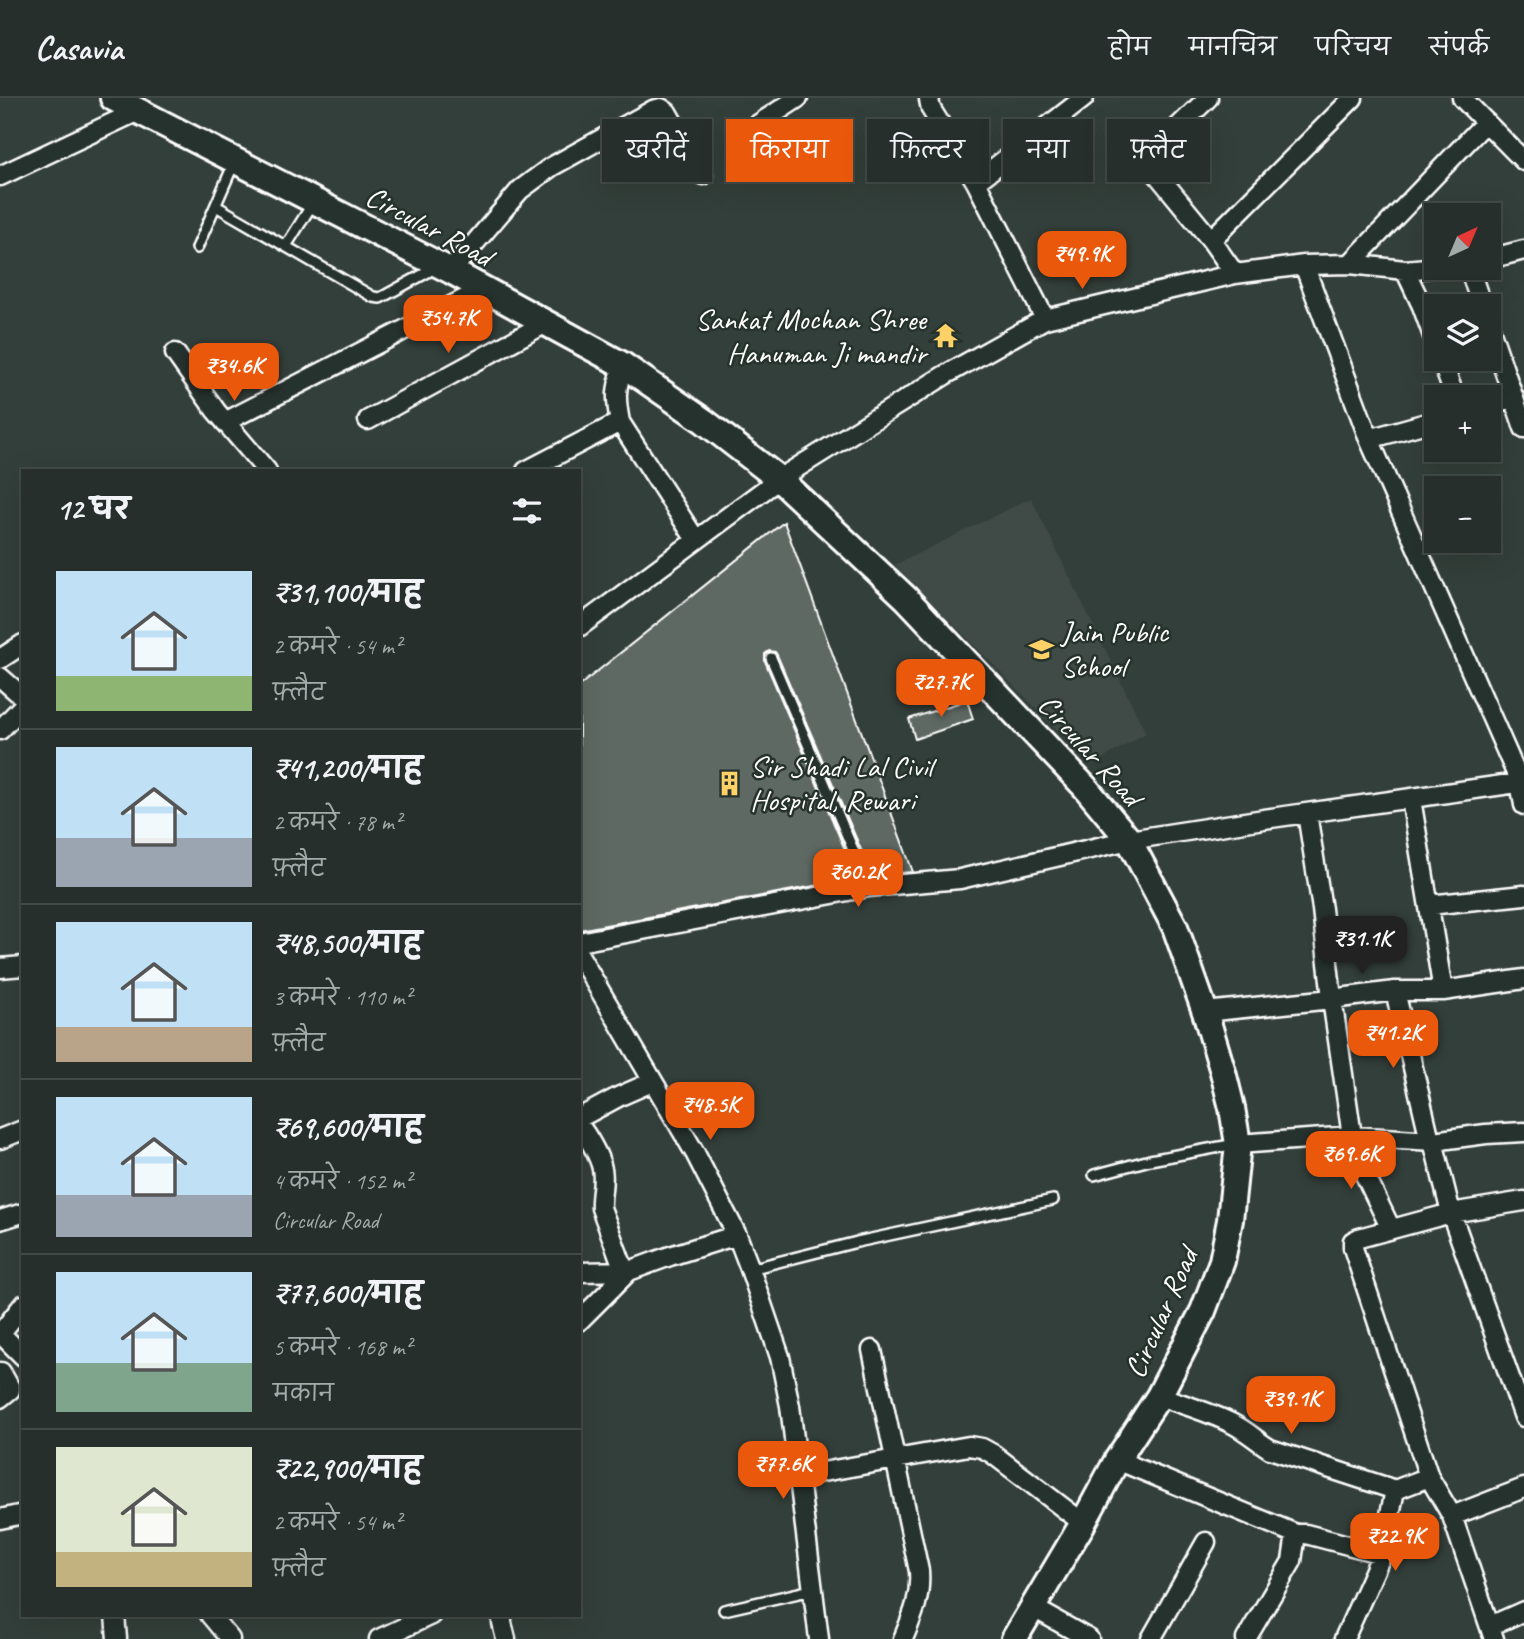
<!DOCTYPE html>
<html lang="hi">
<meta charset="utf-8">
<style>
body{margin:0;font-family:Caveat,"Playpen Sans Deva",sans-serif;background:#323b38;color:#f1f3f6;height:100vh;display:flex;flex-direction:column;font-size:26px;white-space:nowrap}
*{box-sizing:border-box;margin:0}
p{font-size:23px;color:#a4a9a9}
.icon{flex:none;width:38px;height:38px;fill:none;stroke:currentColor;stroke-width:2;stroke-linecap:round;stroke-linejoin:round}
.map{position:relative;flex:1;overflow:hidden}
.drawer{position:absolute;left:21px;top:371px;width:560px;height:1148px;display:flex;flex-direction:column;background:#262f2c;border-radius:0px;box-shadow:0 7px 28px #0002,0 0 0 2px #424a48}
.drawer>*{flex:none}
.guide{position:absolute;left:602px;top:21px;width:665px;height:63px;display:flex;gap:14px}
.needle{width:46px;rotate:44deg}
.fabs{position:absolute;left:1424px;top:105px;display:grid;gap:14px}
.fabs a{display:grid;place-items:center;width:77px;height:77px;border-radius:0px;background:#262f2c;box-shadow:0 7px 28px #0002,0 0 0 2px #424a48;font-size:35px}
.price{position:absolute;translate:-50% -60px;padding:0 16px;border-radius:14px;background:#ea580c;color:#fff;font-size:23px;line-height:46px;filter:drop-shadow(0 2px 4px #0008)}
.price::after{content:'';position:absolute;left:50%;top:42px;width:21px;height:16px;margin-left:-10px;background:inherit;clip-path:polygon(0 0,100% 0,50% 100%)}
.price.active{background:#222;color:#fff}
ul{padding:0;list-style:none}
li{display:flex;align-items:center;gap:21px;height:175px;padding:0 35px}
li+li{border-top:2px solid #424a48}
li span{display:grid;place-items:center;flex:none;width:196px;height:140px;border-radius:0px;color:#555}
li>.icon{margin-inline-start:auto}
span .icon{width:84px;height:84px;fill:#fffc;stroke-width:1}
li b{font-size:30px}
h2{display:flex;justify-content:space-between;align-items:center;height:84px;padding:0 35px;font-size:30px}
.chip{padding:0 24px;border-radius:0px;background:#262f2c;box-shadow:0 7px 28px #0002,0 0 0 2px #424a48;font-size:24px;line-height:63px}
.chip.active{background:#ea580c;color:#fff}
header{display:flex;align-items:center;gap:42px;box-sizing:border-box;height:98px;padding:0 35px;background:#262f2c;border-bottom:2px solid #424a48}
header strong{font-size:33px}
nav{display:flex;gap:38px;margin-inline-start:auto;font-size:24px}
.map>svg:first-child{display:block}
.built{fill:#404c47}
.building{fill:#5f6964;stroke:#fff;stroke-width:2}
.lines{fill:none;stroke-linecap:round;stroke-linejoin:round}
.service-casing{stroke:#fff;stroke-width:14}
.minor-casing{stroke:#fff;stroke-width:23}
.secondary-casing{stroke:#fff;stroke-width:30}
.service{stroke:#26332d;stroke-width:9}
.minor{stroke:#26332d;stroke-width:18}
.secondary{stroke:#26332d;stroke-width:24}
.labels{text-anchor:middle;stroke-width:5;stroke-linejoin:round;paint-order:stroke}
.street-label{font-size:30px;fill:#fff;stroke:#26332d}
.poi-label{font-size:30px;fill:#fff;stroke:#26332d;text-anchor:start}
</style>
<header>
<strong>Casavia</strong>
<nav><a>होम</a><a>मानचित्र</a><a>परिचय</a><a>संपर्क</a></nav>
</header>
<div class="map">
<svg width="1524" height="1541" viewBox="0 0 1524 1541">
<rect width="100%" height="100%" fill="#333f3a"/>
<filter id="ink" filterUnits="userSpaceOnUse"><feTurbulence type="fractalNoise" baseFrequency=".0143" numOctaves="2"/><feDisplacementMap in="SourceGraphic" scale="14" xChannelSelector="R" yChannelSelector="G"/><feConvolveMatrix kernelMatrix="1 2 1 2 8 2 1 2 1" color-interpolation-filters="sRGB"/></filter>
<g filter="url(#ink)">
<!-- built -->
<path class="built" d="M1031,400L1146,635L1092,667L895,467Z"/>
<!-- building -->
<path class="building" d="M784,424L913,774L872,777L777,557L775,554L769,553L765,556V563L857,780L579,832V588Z
M967,602L973,621L915,641L909,621Z"/>
<g class="lines">
<defs>
<path id="service" d="M216,108L373,199L380,200L386,197L435,170
M286,148L313,105
M197,150L234,65
M771,560L869,789
M1094,1077L1150,1062L1236,1046
M750,1171L857,1144L1053,1102
M724,1512L812,1492"/>
<path id="minor" d="M930,0L929,2L931,11L976,84L1045,221
M1208,0L1150,56L1148,64L1152,70L1211,142L1235,176
M1462,0L1524,63
M754,29L798,0
M0,78L138,13
M976,84L1084,0
M1211,142L1353,0
M1489,161L1524,152
M1350,166L1486,24
M1304,167L1369,341L1520,684L1524,707
M1469,170L1482,208
M1405,172L1422,208L1437,249
M451,173L520,92L551,69L653,12L661,10L667,14L703,77
M1489,228L1524,330
M175,255L216,313L267,373
M1441,261L1455,299
M623,267C616,292 615,298 620,324L696,442
M1489,307L1514,299
M368,322L546,225
M225,324L482,192
M1369,341L1437,322
M526,373L620,324
M579,529L779,381L945,277L1045,221L1235,176L1304,167L1350,166L1405,172L1437,169
M0,561L23,546
M0,579L23,599
M0,632L23,608
M1411,701L1443,893
M1307,715L1322,811L1332,901L1352,1038L1365,1077L1391,1131
M1429,807L1524,797
M579,844L869,789L960,781L1129,742L1264,721L1524,684
M579,857L695,1055L737,1137L750,1171L780,1259L790,1308L819,1541
M0,870L23,868
M1395,893L1430,1042
M1205,914L1332,901L1395,893H1443L1524,881
M579,1020L620,998L652,984
M579,1027C587,1037 600,1059 602,1071C605,1083 600,1097 601,1110L624,1172
M0,1041L23,1032
M1433,1043L1451,1115L1524,1319
M1238,1046L1352,1038L1433,1043L1486,1036L1524,1034
M0,1122L23,1115
M579,1174L629,1173
M579,1223L629,1173L670,1158L737,1137
M0,1235L23,1258
M0,1236L23,1207
M872,1252L919,1473C921,1499 913,1517 903,1541
M1159,1298C1184,1307 1210,1314 1233,1326C1247,1333 1257,1343 1270,1351L1386,1389L1395,1392L1429,1379
M0,1300L10,1292V1290L1,1274
M1117,1362L1296,1436H1306L1382,1456
M800,1378L969,1348L982,1350L993,1356L1083,1425
M1452,1418L1524,1390
M0,1421L23,1416
M1032,1509L1089,1541
M115,1517L117,1541
M210,1517L230,1541
M502,1517V1525L506,1541
M1490,1528L1524,1513
M379,1541L431,1517
M1151,1541L1206,1444
M1246,1541L1292,1463L1296,1436
M1344,1541L1382,1456L1395,1392
M1494,1541L1452,1418L1429,1379L1353,1150V1143L1359,1140L1451,1115L1524,1103"/>
<path id="secondary" d="M113,0L451,173L546,225L623,267L704,323L779,381L906,500L1085,689L1129,742L1175,829L1205,914L1223,974L1232,1010L1238,1046L1230,1122L1222,1163L1203,1213L1159,1298L1117,1362L1083,1425L1014,1541"/>
</defs>
<!-- service casing -->
<use href="#service" class="service-casing"/>
<!-- minor casing -->
<use href="#minor" class="minor-casing"/>
<!-- secondary casing -->
<use href="#secondary" class="secondary-casing"/>
<!-- service -->
<use href="#service" class="service"/>
<!-- minor -->
<use href="#minor" class="minor"/>
<!-- secondary -->
<use href="#secondary" class="secondary"/>
</g>
</g>
<!-- icons -->
<defs>
<symbol id="temple-bare" viewBox="-9 -9 18 18"><path d="M0-6L5-2H3V0L6.5 2.5H4V6H1.5V3h-3V6H-4V2.5H-6.5L-3 0V-2H-5Z" fill="#ffd166" stroke="#26332d" stroke-width="2.5" paint-order="stroke"/></symbol>
<symbol id="school-bare" viewBox="-9 -9 18 18"><path d="M0-5L7-2L0 1L-7-2ZM-4 1L0 2.5L4 1V4Q0 6-4 4Z" fill="#ffd166" stroke="#26332d" stroke-width="2.5" paint-order="stroke"/></symbol>
<symbol id="building-bare" viewBox="-9 -9 18 18"><path d="M-4-6H4V6H1V3H-1V6H-4ZM-2.5-4.3h1.7v1.8h-1.7ZM.8-4.3h1.7v1.8H.8ZM-2.5-1h1.7V.8h-1.7ZM.8-1h1.7V.8H.8Z" fill="#ffd166" stroke="#26332d" stroke-width="2.5" paint-order="stroke"/></symbol>
</defs>
<g fill-rule="evenodd">
<use href="#temple-bare" x="928" y="220" width="35" height="35"/>
<use href="#school-bare" x="1024" y="534" width="35" height="35"/>
<use href="#building-bare" x="712" y="668" width="35" height="35"/>
</g>
<g class="labels">
<!-- street labels -->
<g class="street-label">
<text transform="translate(429 128) rotate(28)" y="10">Circular Road</text>
<text transform="translate(1090 652) rotate(48)" y="10">Circular Road</text>
<text transform="translate(1161 1215) rotate(-66)" y="10">Circular Road</text>
</g>
<!-- poi labels -->
<g class="poi-label">
<text x="926" y="231" text-anchor="end">Sankat Mochan Shree<tspan x="926" dy="34">Hanuman Ji mandir</tspan></text>
<text x="1061" y="544">Jain Public<tspan x="1061" dy="34">School</tspan></text>
<text x="750" y="678">Sir Shadi Lal Civil<tspan x="750" dy="34">Hospital, Rewari</tspan></text>
</g>
</g>
</svg>
<div class="fabs">
<a><svg class="needle" viewBox="-14 -14 28 28"><path d="M0-13l5 13h-10z" fill="#e53935"/><path d="M0 13l5-13h-10z" fill="#a4a9a9"/></svg></a>
<a><svg class="icon" aria-label="layers" viewBox="0 0 24 24"><path d="M12 4l9 5-9 5-9-5zM3 14l9 5 9-5"/></svg></a>
<a>+</a>
<a>−</a>
</div>
<b class="price" style="left:1082px;top:193px">₹49.9K</b>
<b class="price" style="left:448px;top:257px">₹54.7K</b>
<b class="price" style="left:234px;top:305px">₹34.6K</b>
<b class="price" style="left:941px;top:621px">₹27.7K</b>
<b class="price" style="left:858px;top:811px">₹60.2K</b>
<b class="price active" style="left:1362px;top:878px">₹31.1K</b>
<b class="price" style="left:1393px;top:972px">₹41.2K</b>
<b class="price" style="left:710px;top:1044px">₹48.5K</b>
<b class="price" style="left:1351px;top:1093px">₹69.6K</b>
<b class="price" style="left:1291px;top:1338px">₹39.1K</b>
<b class="price" style="left:783px;top:1403px">₹77.6K</b>
<b class="price" style="left:1395px;top:1475px">₹22.9K</b>
<div class="guide">
<a class="chip">खरीदें</a>
<a class="chip active">किराया</a>
<a class="chip">फ़िल्टर</a>
<a class="chip">नया</a>
<a class="chip">फ़्लैट</a>
</div>
<section class="drawer">
<h2>12 घर<svg class="icon" aria-label="filters" viewBox="0 0 24 24"><path d="M4 7h16M4 17h16"/><circle cx="9" cy="7" r="2"/><circle cx="15" cy="17" r="2"/></svg></h2>
<ul>
<li><span style="background:linear-gradient(#bfe0f5 75%,#8fb573 0)"><svg class="icon" aria-label="home" viewBox="0 0 24 24"><path d="M3 11l9-7 9 7M6 9v11h12V9"/></svg></span><div><b>₹31,100/माह</b><p>2 कमरे · 54 m²</p><p>फ़्लैट</p></div></li>
<li><span style="background:linear-gradient(#bfe0f5 65%,#9aa5b1 0)"><svg class="icon" aria-label="home" viewBox="0 0 24 24"><path d="M3 11l9-7 9 7M6 9v11h12V9"/></svg></span><div><b>₹41,200/माह</b><p>2 कमरे · 78 m²</p><p>फ़्लैट</p></div></li>
<li><span style="background:linear-gradient(#bfe0f5 75%,#b9a48a 0)"><svg class="icon" aria-label="home" viewBox="0 0 24 24"><path d="M3 11l9-7 9 7M6 9v11h12V9"/></svg></span><div><b>₹48,500/माह</b><p>3 कमरे · 110 m²</p><p>फ़्लैट</p></div></li>
<li><span style="background:linear-gradient(#bfe0f5 70%,#9aa5b1 0)"><svg class="icon" aria-label="home" viewBox="0 0 24 24"><path d="M3 11l9-7 9 7M6 9v11h12V9"/></svg></span><div><b>₹69,600/माह</b><p>4 कमरे · 152 m²</p><p>Circular Road</p></div></li>
<li><span style="background:linear-gradient(#bfe0f5 65%,#7fa58c 0)"><svg class="icon" aria-label="home" viewBox="0 0 24 24"><path d="M3 11l9-7 9 7M6 9v11h12V9"/></svg></span><div><b>₹77,600/माह</b><p>5 कमरे · 168 m²</p><p>मकान</p></div></li>
<li><span style="background:linear-gradient(#dfe7d0 75%,#c2b280 0)"><svg class="icon" aria-label="home" viewBox="0 0 24 24"><path d="M3 11l9-7 9 7M6 9v11h12V9"/></svg></span><div><b>₹22,900/माह</b><p>2 कमरे · 54 m²</p><p>फ़्लैट</p></div></li>
</ul>
</section>
</div>
